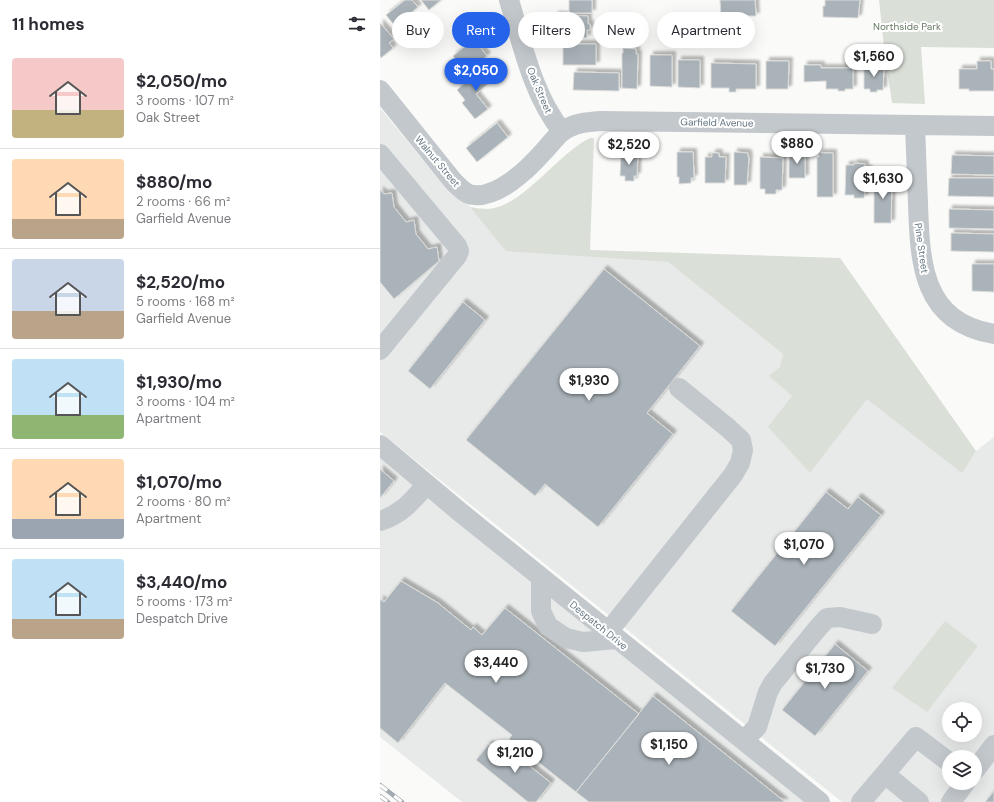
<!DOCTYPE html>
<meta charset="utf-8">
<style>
body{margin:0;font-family:"DM Sans",sans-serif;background:#f2f2f3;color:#2b2b33;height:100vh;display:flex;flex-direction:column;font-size:15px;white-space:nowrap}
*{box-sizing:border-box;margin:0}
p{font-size:13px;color:#7c7c81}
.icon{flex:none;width:22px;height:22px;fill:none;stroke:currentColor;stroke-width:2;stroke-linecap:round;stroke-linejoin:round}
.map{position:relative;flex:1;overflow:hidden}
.drawer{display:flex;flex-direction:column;background:#fff;width:380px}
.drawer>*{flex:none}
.banner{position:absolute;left:12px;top:12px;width:380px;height:36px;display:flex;gap:8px}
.tools{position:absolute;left:562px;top:702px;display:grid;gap:8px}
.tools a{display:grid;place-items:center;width:40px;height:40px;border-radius:50%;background:#fff;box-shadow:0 4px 16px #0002;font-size:20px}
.price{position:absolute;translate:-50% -34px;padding:0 9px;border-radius:14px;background:#fff;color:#222;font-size:13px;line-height:26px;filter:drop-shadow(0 1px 2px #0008)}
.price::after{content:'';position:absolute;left:50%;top:24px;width:12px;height:9px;margin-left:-6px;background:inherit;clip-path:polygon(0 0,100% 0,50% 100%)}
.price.on{background:#2563eb;color:#fff}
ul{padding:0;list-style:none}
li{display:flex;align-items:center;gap:12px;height:100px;padding:0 12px}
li+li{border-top:1px solid #e1e1e2}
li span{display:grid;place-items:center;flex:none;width:112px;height:80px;border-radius:4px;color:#555}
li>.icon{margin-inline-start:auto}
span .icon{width:48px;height:48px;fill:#fffc;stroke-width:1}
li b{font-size:17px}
h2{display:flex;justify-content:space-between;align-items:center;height:48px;padding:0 12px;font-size:17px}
.tag{padding:0 14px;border-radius:18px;background:#fff;box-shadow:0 4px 16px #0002;font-size:14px;line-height:36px}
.tag.on{background:#2563eb;color:#fff}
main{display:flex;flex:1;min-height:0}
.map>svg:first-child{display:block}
.built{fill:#e8e9e9;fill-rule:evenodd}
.green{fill:#dadfd7}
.building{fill:#aab3b9;stroke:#dcdcda;filter:url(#shadow)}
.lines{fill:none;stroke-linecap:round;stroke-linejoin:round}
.minor{stroke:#c3c8cc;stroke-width:20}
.rail-casing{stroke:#a2aab0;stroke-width:4.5}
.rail{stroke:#fff;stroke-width:3;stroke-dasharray:9;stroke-linecap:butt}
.labels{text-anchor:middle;stroke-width:4;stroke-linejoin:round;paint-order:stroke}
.park-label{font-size:10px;fill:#687a64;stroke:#fff}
.street-label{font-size:10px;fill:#657683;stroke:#fff}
</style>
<main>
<section class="drawer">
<h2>11 homes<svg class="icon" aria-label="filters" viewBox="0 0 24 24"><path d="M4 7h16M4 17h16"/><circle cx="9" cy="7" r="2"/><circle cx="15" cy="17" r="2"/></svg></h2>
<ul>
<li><span style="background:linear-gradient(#f6c9c9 65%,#c2b280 0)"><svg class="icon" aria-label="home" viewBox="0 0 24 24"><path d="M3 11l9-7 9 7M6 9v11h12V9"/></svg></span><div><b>$2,050/mo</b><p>3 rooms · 107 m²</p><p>Oak Street</p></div></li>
<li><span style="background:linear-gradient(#ffd9b3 75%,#b9a48a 0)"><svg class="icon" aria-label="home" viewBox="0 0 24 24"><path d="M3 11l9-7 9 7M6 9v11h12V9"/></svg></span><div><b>$880/mo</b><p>2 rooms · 66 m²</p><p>Garfield Avenue</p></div></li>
<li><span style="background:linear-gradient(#c9d6e8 65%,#b9a48a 0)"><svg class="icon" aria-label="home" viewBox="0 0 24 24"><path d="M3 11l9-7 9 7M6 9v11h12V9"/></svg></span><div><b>$2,520/mo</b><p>5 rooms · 168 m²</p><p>Garfield Avenue</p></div></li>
<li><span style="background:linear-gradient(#bfe0f5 70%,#8fb573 0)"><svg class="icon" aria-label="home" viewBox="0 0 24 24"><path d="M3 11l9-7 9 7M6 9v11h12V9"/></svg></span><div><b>$1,930/mo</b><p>3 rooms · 104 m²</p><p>Apartment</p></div></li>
<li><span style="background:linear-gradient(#ffd9b3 75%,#9aa5b1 0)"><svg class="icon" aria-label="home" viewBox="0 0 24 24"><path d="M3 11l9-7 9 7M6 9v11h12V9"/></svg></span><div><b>$1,070/mo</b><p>2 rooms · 80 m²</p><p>Apartment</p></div></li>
<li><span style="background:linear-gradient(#bfe0f5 75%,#b9a48a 0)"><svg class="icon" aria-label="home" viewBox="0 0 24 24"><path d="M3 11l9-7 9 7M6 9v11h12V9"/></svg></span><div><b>$3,440/mo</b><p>5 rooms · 173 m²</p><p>Despatch Drive</p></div></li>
</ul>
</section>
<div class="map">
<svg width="614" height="802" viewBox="0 0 614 802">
<defs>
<filter id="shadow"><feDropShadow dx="3.5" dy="-3.5" stdDeviation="1" flood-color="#0004"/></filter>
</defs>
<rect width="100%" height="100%" fill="#fafaf8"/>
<!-- built -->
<path class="built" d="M0,108L57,177L89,202L90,207L126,250L288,262L403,354L400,367L412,396L430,473L487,398L582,472L596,451L614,437V802H462L0,432ZM569,709H595V735H569ZM569,757H595V783H569Z
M0,457L431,802H82L0,737Z"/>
<!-- green -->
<path class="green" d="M499,0H614V48L541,47L545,104L512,103L505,56Z
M210,138H214L210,250L460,258L596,451L582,473L487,399L430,473L388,427L412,396L389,376L400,367L403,354L288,262L126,251L90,207C96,208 102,209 108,209C143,207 178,153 210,138Z
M565,621L598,646L547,712L512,688Z"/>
<!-- building -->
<path class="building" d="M25,0H32L38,7L15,26L6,15Z
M41,0H61L49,10Z
M189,0H212V13H189Z
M340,0H375L376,16H341Z
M445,0H480L478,18L443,17V6H445Z
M175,15L208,16V24H210V30H207V38L175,37Z
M0,23L14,39L9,43L13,48L1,58L0,56Z
M37,30L45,40L38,46L30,36Z
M94,39L107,56L86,73L73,56Z
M183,44H216V65H183Z
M243,48L256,49V54H258L257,89L242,88V54L243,53Z
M270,55H292V87L270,86Z
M298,60H320V88L298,87Z
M386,61H409L408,89H386Z
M597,61H611V69H614V91H589V89H579V69H597Z
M331,63L376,64V89H356V92H349V88H331Z
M424,65H441V68H473V89H465V91H458V89H446V81L424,82Z
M484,65L504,66L503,90H497V92H490V89H484Z
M107,66L115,76L110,80L111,81L96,94L108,109L95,119L82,103L85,100L77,90L101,68L102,70Z
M194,72L239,73V91L193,90Z
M117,123L128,137L97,162L86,148Z
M252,151H258L257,176H254V181H245V176H240L241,155H251Z
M297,152H313L314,178H311V183L299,184V177H297Z
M354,152L368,153V157H369L367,185H354Z
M409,152H425V178H409Z
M332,153H339V157H346L345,183H325V157H332Z
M439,153H453V197H437V157H439Z
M572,155L614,156V175L571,174Z
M380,157L403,158L402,190H396V194H385V189H380Z
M474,163L485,164V169H489L488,190H485L484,198H474V195H465L466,165H474Z
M494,177H512L511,223H494Z
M569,178H614V197L568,196Z
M0,190L4,194L12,193L14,207L26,222L34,220L36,234L48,249L57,247L59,261L14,299L0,282Z
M569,209L614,210V229L569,228Z
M571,233L614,234V252L571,251Z
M592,264H614V292L592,291Z
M224,269L320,346L267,413L293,434L218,527L165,484L155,496L86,440Z
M83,302L105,320L50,389L28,371Z
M0,469L14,481L0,498Z
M446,492L468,509L478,497L501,515L395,646L351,611Z
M21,581L58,603L91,630L93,627L102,635L125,608L259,714L196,792L129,739L132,735L65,683L18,743L0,728V599L4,602Z
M455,644L488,671L435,736L402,710Z
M273,696L405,802H209L196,792Z
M109,744L127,758L132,752L171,783L156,802H148L96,760Z
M614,791V802H605Z"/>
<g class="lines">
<!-- minor -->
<path class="minor" d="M129,0C142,43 153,96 182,131
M0,90L73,181C78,186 83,192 89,194C115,202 149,168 164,151C170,145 176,136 183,131C194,123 207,122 221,121L614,126
M535,125C536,151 537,178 538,204C540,263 542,322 614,334
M0,154L77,246L79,251L77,256L0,350
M0,445L80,512L440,802
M0,521C22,514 32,501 47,484
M161,578V611L168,626L186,638L203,642L237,639
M228,632L353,475L360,463L363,450L361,440L348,428L299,388
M364,740L377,727L388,692L393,683L437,629L447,618L460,617L492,624
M595,770L614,745
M505,774L539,802
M481,802L536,737L569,762
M571,802L585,783"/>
<defs>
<path id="rail" d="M0,785L22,802
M0,796L8,802"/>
</defs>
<!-- rail casing -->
<use href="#rail" class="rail-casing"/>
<!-- rail -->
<use href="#rail" class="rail"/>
</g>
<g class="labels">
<!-- park labels -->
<g class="park-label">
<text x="527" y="30">Northside Park</text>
</g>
<!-- street labels -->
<g class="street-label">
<text transform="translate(160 90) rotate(67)" y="4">Oak Street</text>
<text transform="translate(337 122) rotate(1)" y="4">Garfield Avenue</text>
<text transform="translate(58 161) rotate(50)" y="4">Walnut Street</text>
<text transform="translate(542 248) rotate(82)" y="4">Pine Street</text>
<text transform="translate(219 625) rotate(39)" y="4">Despatch Drive</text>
</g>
</g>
</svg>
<div class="tools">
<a><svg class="icon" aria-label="locate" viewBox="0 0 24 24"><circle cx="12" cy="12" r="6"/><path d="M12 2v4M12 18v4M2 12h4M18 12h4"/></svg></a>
<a><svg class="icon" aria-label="layers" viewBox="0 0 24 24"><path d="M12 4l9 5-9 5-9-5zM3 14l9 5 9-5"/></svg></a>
</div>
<b class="price" style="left:494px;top:78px">$1,560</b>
<b class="price on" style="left:96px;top:92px">$2,050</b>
<b class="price" style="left:417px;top:165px">$880</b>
<b class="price" style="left:249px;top:166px">$2,520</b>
<b class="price" style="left:503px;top:200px">$1,630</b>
<b class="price" style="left:209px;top:402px">$1,930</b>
<b class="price" style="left:424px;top:566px">$1,070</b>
<b class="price" style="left:116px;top:684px">$3,440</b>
<b class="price" style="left:445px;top:690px">$1,730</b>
<b class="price" style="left:289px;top:766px">$1,150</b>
<b class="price" style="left:135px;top:774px">$1,210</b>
<div class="banner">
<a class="tag">Buy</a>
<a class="tag on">Rent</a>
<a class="tag">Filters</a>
<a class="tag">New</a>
<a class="tag">Apartment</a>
</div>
</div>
</main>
